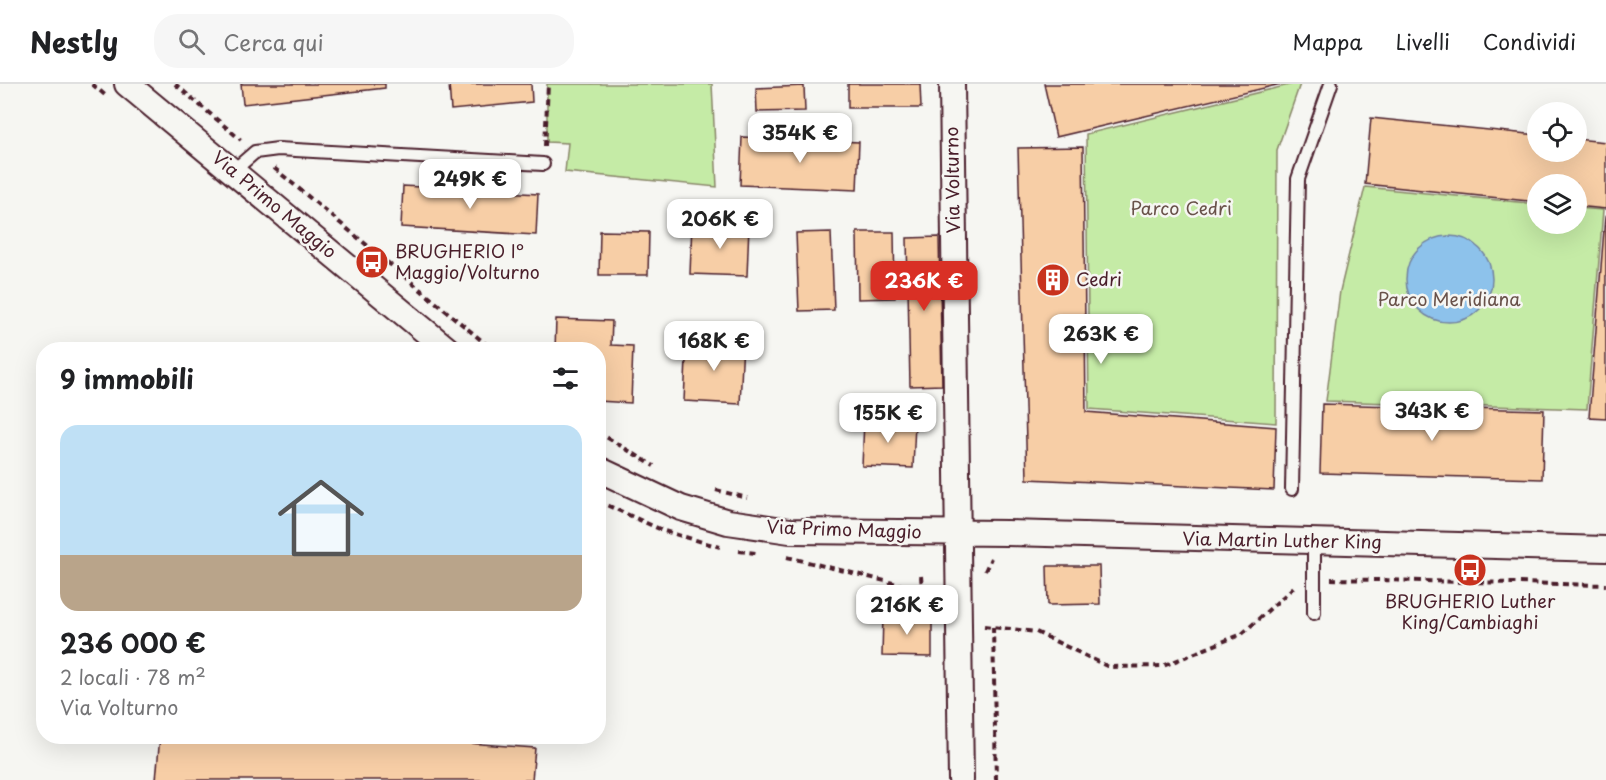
<!DOCTYPE html>
<html lang="it">
<meta charset="utf-8">
<style>
body{margin:0;font-family:"Playpen Sans",sans-serif;background:#f6f6f6;color:#202124;height:100vh;display:flex;flex-direction:column;font-size:22px;white-space:nowrap}
*{box-sizing:border-box;margin:0}
p{font-size:20px;color:#757577}
.icon{flex:none;width:33px;height:33px;fill:none;stroke:currentColor;stroke-width:2;stroke-linecap:round;stroke-linejoin:round}
.map{position:relative;flex:1;overflow:hidden}
.panel{position:absolute;left:36px;top:258px;width:570px;height:402px;display:flex;flex-direction:column;background:#fff;border-radius:24px;box-shadow:0 6px 24px #0002}
.panel>*{flex:none}
.tools{position:absolute;left:1527px;top:18px;display:grid;gap:12px}
.tools a{display:grid;place-items:center;width:60px;height:60px;border-radius:50%;background:#fff;box-shadow:0 6px 24px #0002;font-size:30px}
.price{position:absolute;translate:-50% -51px;padding:0 14px;border-radius:12px;background:#fff;color:#222;font-size:20px;line-height:39px;filter:drop-shadow(0 2px 3px #0008)}
.price::after{content:'';position:absolute;left:50%;top:36px;width:18px;height:14px;margin-left:-9px;background:inherit;clip-path:polygon(0 0,100% 0,50% 100%)}
.price.current{background:#d93025;color:#fff}
ul{padding:0;list-style:none}
li{display:grid;align-content:center;gap:12px;height:318px;padding:0 24px}
li+li{border-top:2px solid #e0e0e0}
li span{display:grid;place-items:center;height:186px;border-radius:18px;color:#555}
li>.icon{margin-inline-start:auto}
span .icon{width:108px;height:108px;fill:#fffc;stroke-width:1}
li b{font-size:26px}
h2{display:flex;justify-content:space-between;align-items:center;height:72px;padding:0 24px;font-size:26px}
header{display:flex;align-items:center;gap:36px;box-sizing:border-box;height:84px;padding:0 30px;background:#fff;border-bottom:2px solid #e0e0e0}
header strong{font-size:28px}
nav{display:flex;gap:33px;margin-inline-start:auto;font-size:21px}
.search{width:420px;height:54px;background:#f6f6f6;display:flex;align-items:center;gap:15px;box-sizing:border-box;padding:0 21px;border-radius:24px;color:#757577;font-size:22px}
.map>svg:first-child{display:block}
.green{fill:#c5eba6;stroke:#888568;stroke-width:1.5}
.water{fill:#8dc2eb;stroke:#72819e;stroke-width:1.5}
.building{fill:#f7cea6;stroke:#4a1f2b;stroke-width:1.5}
.lines{fill:none;stroke-linecap:round;stroke-linejoin:round}
.service-casing{stroke:#4a1f2b;stroke-width:16}
.minor-casing{stroke:#4a1f2b;stroke-width:28}
.path{stroke:#4a1f2b;stroke-width:4;stroke-dasharray:6 4.5;stroke-linecap:butt}
.service{stroke:#f6f6f2;stroke-width:12}
.minor{stroke:#f6f6f2;stroke-width:24}
.labels{text-anchor:middle;stroke-width:5;stroke-linejoin:round;paint-order:stroke}
.street-label{font-size:18px;fill:#4a1f2b;stroke:#f6f6f2}
.park-label{font-size:18px;fill:#69524a;stroke:#f6f6f2}
.poi-label{font-size:18px;fill:#4a1f2b;stroke:#f6f6f2;text-anchor:start}
</style>
<header>
<strong>Nestly</strong>
<div class="search"><svg class="icon" aria-label="search" viewBox="0 0 24 24"><circle cx="10" cy="10" r="6"/><path d="M15 15l6 6"/></svg>Cerca qui</div>
<nav><a>Mappa</a><a>Livelli</a><a>Condividi</a></nav>
</header>
<div class="map">
<svg width="1606" height="696" viewBox="0 0 1606 696">
<rect width="100%" height="100%" fill="#f6f6f2"/>
<filter id="ink" filterUnits="userSpaceOnUse"><feTurbulence type="fractalNoise" baseFrequency=".0167" numOctaves="2"/><feDisplacementMap in="SourceGraphic" scale="12" xChannelSelector="R" yChannelSelector="G"/><feConvolveMatrix kernelMatrix="1 2 1 2 8 2 1 2 1" color-interpolation-filters="sRGB"/></filter>
<g filter="url(#ink)">
<!-- green -->
<path class="green" d="M547,0H712L717,103L565,88L568,59L547,58Z
M1293,0H1300L1277,66L1276,339L1089,325L1086,50Z
M1365,103L1537,120L1538,140H1576L1577,124L1603,126L1587,325L1326,317L1340,207Z"/>
<!-- water -->
<path class="water" d="M1406 195a43 43 0 1 1 86 0a43 43 0 1 1-86 0Z"/>
<!-- building -->
<path class="building" d="M241,0H385V4L243,20Z
M449,0H531L532,18L451,26Z
M848,0H920L921,24H848Z
M1044,0H1281L1056,53Z
M804,2L805,27L757,28L756,4Z
M1371,34L1538,51V68H1576V55L1606,58V125L1576,122V100H1538V118L1365,100Z
M742,53L859,58L857,106L740,101Z
M1083,63L1086,328L1276,343L1274,406L1027,395L1018,64Z
M403,102L538,110L536,151L401,143Z
M1605,133L1606,134V334L1589,333Z
M692,139L749,141L747,192L690,190Z
M600,147L649,148L648,191H599Z
M831,148L834,226L799,227L796,149Z
M857,148H894L895,214L858,215Z
M939,153L942,301L910,302L907,154Z
M556,235L612,237L611,261L633,262L631,319L598,317V266H555Z
M687,255L743,258L740,320L684,317Z
M1322,320L1544,326L1542,395L1320,389Z
M864,337L915,339L913,384L862,382Z
M1047,482H1099L1100,520L1048,521Z
M883,531L932,532V573L882,572Z
M160,652H376L535,664L532,696H156Z"/>
<g class="lines">
<defs>
<path id="service" d="M233,87L255,68L278,65L543,80
M1292,405L1298,95L1331,0
M1314,529V458"/>
<path id="minor" d="M127,0L448,266
M952,0L961,696
M598,385L681,424L728,438L790,447L1007,449L1606,465"/>
</defs>
<!-- service casing -->
<use href="#service" class="service-casing"/>
<!-- minor casing -->
<use href="#minor" class="minor-casing"/>
<!-- path -->
<path class="path" d="M92,0L105,11
M175,0L241,56
M545,62L548,0
M274,84L493,266
M598,348L654,382
M716,406L747,414
M598,417L664,447L720,463
M739,467L756,469
M787,473L934,509
M985,487L991,474
M921,492L922,506
M1331,495L1606,501
M984,542L1036,548L1109,583L1163,582L1242,550L1296,501
M993,543L996,696"/>
<!-- service -->
<use href="#service" class="service"/>
<!-- minor -->
<use href="#minor" class="minor"/>
</g>
</g>
<!-- icons -->
<defs>
<symbol id="bus-disc" viewBox="-11 -11 22 22"><circle r="9.5" fill="#c8321e" stroke="#f6f6f2"/><path d="M-5-6H5V4H4V6H2V4H-2V6H-4V4H-5ZM-3.5-4V0h7V-4ZM-3.5 1.2v1.5H-2V1.2ZM2 1.2v1.5H3.5V1.2Z" fill="#fff"/></symbol>
<symbol id="building-disc" viewBox="-11 -11 22 22"><circle r="9.5" fill="#c8321e" stroke="#f6f6f2"/><path d="M-4-6H4V6H1V3H-1V6H-4ZM-2.5-4.3h1.7v1.8h-1.7ZM.8-4.3h1.7v1.8H.8ZM-2.5-1h1.7V.8h-1.7ZM.8-1h1.7V.8H.8Z" fill="#fff"/></symbol>
</defs>
<g fill-rule="evenodd">
<use href="#bus-disc" x="353" y="159" width="38" height="38"/>
<use href="#building-disc" x="1034" y="177" width="38" height="38"/>
<use href="#bus-disc" x="1451" y="467" width="38" height="38"/>
</g>
<g class="labels">
<!-- street labels -->
<g class="street-label">
<text transform="translate(953 96) rotate(-91)" y="6">Via Volturno</text>
<text transform="translate(274 121) rotate(40)" y="6">Via Primo Maggio</text>
<text transform="translate(844 446) rotate(2)" y="6">Via Primo Maggio</text>
<text transform="translate(1282 457) rotate(1)" y="6">Via Martin Luther King</text>
</g>
<!-- park labels -->
<g class="park-label">
<text x="1181" y="131">Parco Cedri</text>
<text x="1449" y="222">Parco Meridiana</text>
</g>
<!-- poi labels -->
<g class="poi-label">
<text x="395" y="174">BRUGHERIO I°<tspan x="395" dy="21">Maggio/Volturno</tspan></text>
<text x="1076" y="202">Cedri</text>
<text x="1470" y="524" text-anchor="middle">BRUGHERIO Luther<tspan x="1470" dy="21">King/Cambiaghi</tspan></text>
</g>
</g>
</svg>
<div class="tools">
<a><svg class="icon" aria-label="locate" viewBox="0 0 24 24"><circle cx="12" cy="12" r="6"/><path d="M12 2v4M12 18v4M2 12h4M18 12h4"/></svg></a>
<a><svg class="icon" aria-label="layers" viewBox="0 0 24 24"><path d="M12 4l9 5-9 5-9-5zM3 14l9 5 9-5"/></svg></a>
</div>
<b class="price" style="left:800px;top:80px">354K €</b>
<b class="price" style="left:470px;top:126px">249K €</b>
<b class="price" style="left:720px;top:166px">206K €</b>
<b class="price current" style="left:924px;top:228px">236K €</b>
<b class="price" style="left:1101px;top:281px">263K €</b>
<b class="price" style="left:714px;top:288px">168K €</b>
<b class="price" style="left:1432px;top:358px">343K €</b>
<b class="price" style="left:888px;top:360px">155K €</b>
<b class="price" style="left:907px;top:552px">216K €</b>
<section class="panel">
<h2>9 immobili<svg class="icon" aria-label="filters" viewBox="0 0 24 24"><path d="M4 7h16M4 17h16"/><circle cx="9" cy="7" r="2"/><circle cx="15" cy="17" r="2"/></svg></h2>
<ul>
<li><span style="background:linear-gradient(#bfe0f5 70%,#b9a48a 0)"><svg class="icon" aria-label="home" viewBox="0 0 24 24"><path d="M3 11l9-7 9 7M6 9v11h12V9"/></svg></span><div><b>236 000 €</b><p>2 locali · 78 m²</p><p>Via Volturno</p></div></li>
</ul>
</section>
</div>
